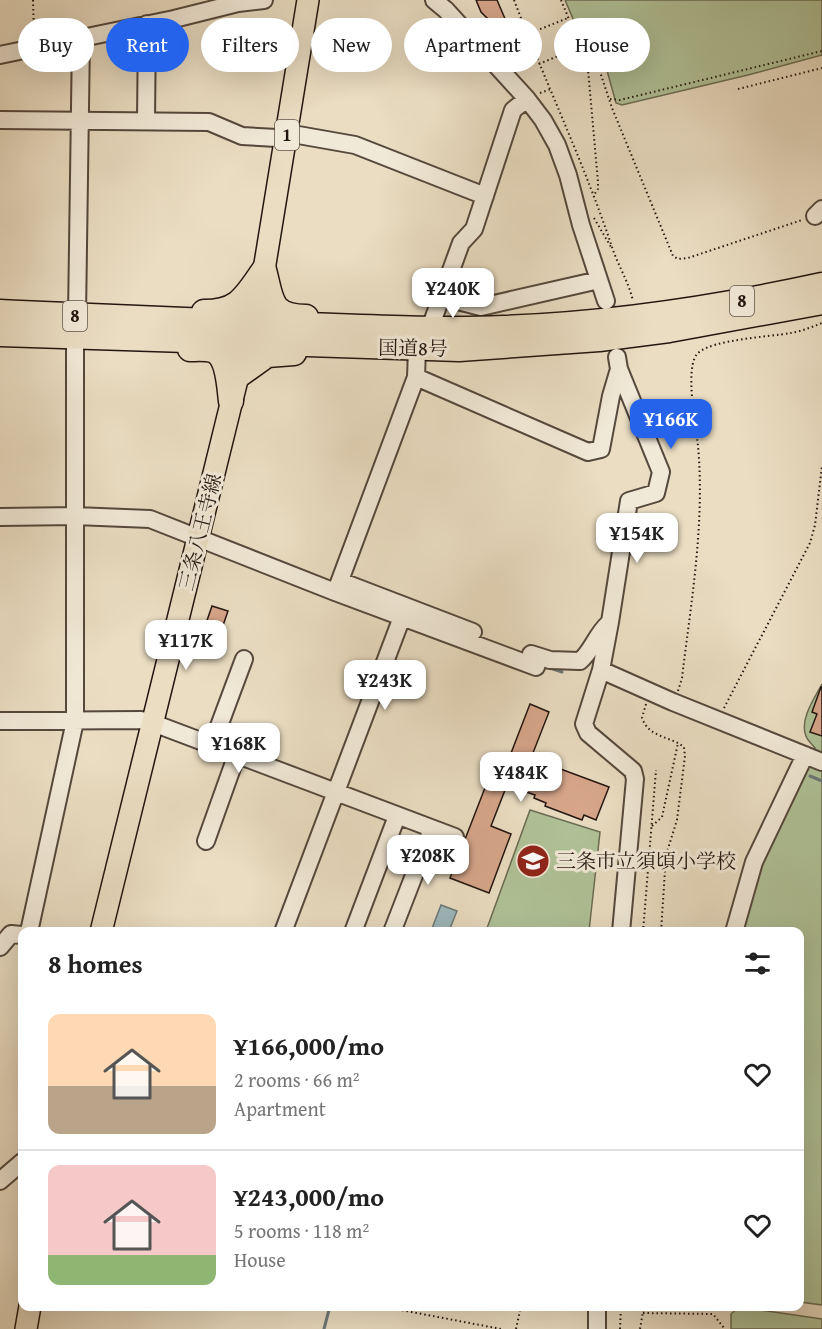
<!DOCTYPE html>
<meta charset="utf-8">
<style>
body{margin:0;font-family:"Gentium Book Plus","Noto Serif JP",serif;background:#f2f2f2;color:#222;height:100vh;display:flex;flex-direction:column;font-size:22px;white-space:nowrap}
*{box-sizing:border-box;margin:0}
p{font-size:20px;color:#767676}
.icon{flex:none;width:33px;height:33px;fill:none;stroke:currentColor;stroke-width:2;stroke-linecap:round;stroke-linejoin:round}
.map{position:relative;flex:1;overflow:hidden}
.side{position:absolute;left:18px;top:927px;width:786px;height:384px;display:flex;flex-direction:column;background:#fff;border-radius:12px;box-shadow:0 6px 24px #0002}
.side>*{flex:none}
.guide{position:absolute;left:18px;top:18px;width:786px;height:54px;display:flex;gap:12px}
.price{position:absolute;translate:-50% -51px;padding:0 14px;border-radius:12px;background:#fff;color:#222;font-size:20px;line-height:39px;filter:drop-shadow(0 2px 3px #0008)}
.price::after{content:'';position:absolute;left:50%;top:36px;width:18px;height:14px;margin-left:-9px;background:inherit;clip-path:polygon(0 0,100% 0,50% 100%)}
.price.on{background:#2563eb;color:#fff}
ul{padding:0;list-style:none}
li{display:flex;align-items:center;gap:18px;height:150px;padding:0 30px}
li+li{border-top:2px solid #e0e0e0}
li span{display:grid;place-items:center;flex:none;width:168px;height:120px;border-radius:12px;color:#555}
li>.icon{margin-inline-start:auto}
span .icon{width:72px;height:72px;fill:#fffc;stroke-width:1}
li b{font-size:26px}
h2{display:flex;justify-content:space-between;align-items:center;height:72px;padding:0 30px;font-size:26px}
.pill{padding:0 21px;border-radius:27px;background:#fff;box-shadow:0 6px 24px #0002;font-size:21px;line-height:54px}
.pill.on{background:#2563eb;color:#fff}
.map>svg:first-child{display:block}
.green{fill:#b0c298;stroke:#6a6c54;stroke-width:1.5}
.water{fill:#9db9be;stroke:#6c7878;stroke-width:1.5}
.lines{fill:none;stroke-linecap:round;stroke-linejoin:round}
.stream{stroke:#6c7878;stroke-width:3}
.building{fill:#d7a68b;stroke:#231610;stroke-width:1.5}
.minor-casing{stroke:#55483c;stroke-width:20}
.major-casing{stroke:#231610;stroke-width:24}
.highway-casing{stroke:#231610;stroke-width:27}
.path{stroke:#231610;stroke-width:2;stroke-dasharray:1.5 3;stroke-linecap:butt}
.minor{stroke:#f1e9d7;stroke-width:16}
.major{stroke:#eaddc2;stroke-width:21}
.highway{stroke:#eaddc2;stroke-width:24}
.labels{text-anchor:middle;stroke-width:6;stroke-linejoin:round;paint-order:stroke}
.shield{fill:#f1e9d7;stroke:#61554c;stroke-width:1.5}
.shield-label{font-size:18px;font-weight:bold;fill:#231610}
.street-label{font-size:20px;fill:#231610;stroke:#f1e9d7}
.poi-label{font-size:20px;fill:#231610;stroke:#f1e9d7;text-anchor:start}
</style>
<div class="map">
<svg width="822" height="1329" viewBox="0 0 822 1329">
<rect width="100%" height="100%" fill="#eaddc2"/>
<filter id="stains"><feTurbulence type="fractalNoise" baseFrequency=".00333" numOctaves="4"/><feColorMatrix values="0 0 0 0 .2 0 0 0 0 .09 0 0 0 0 .02 0 0 0 .5 -.17"/></filter>
<radialGradient id="worn" r=".72"><stop offset=".6" stop-color="#630" stop-opacity="0"/><stop offset="1" stop-color="#630" stop-opacity=".3"/></radialGradient>
<!-- green -->
<path class="green" d="M565,0H822V55L748,75L622,105L616,103L600,45L574,21Z
M822,684V1305L800,1302V932H740L753,884L815,748C812,744 807,740 806,736C799,720 815,697 822,684Z
M530,810L600,832L589,931H486Z
M739,1307L822,1319V1329H731V1314Z"/>
<!-- water -->
<path class="water" d="M441,905L457,911L449,931H431Z"/>
<g class="lines">
<!-- stream -->
<path class="stream" d="M550,668L562,672
M810,776L822,781
M324,1329L330,1306"/>
</g>
<!-- building -->
<path class="building" d="M476,0H497L518,49L481,12Z
M212,606L228,611L219,637L203,632Z
M821,687H822V736L810,732L817,714L812,712Z
M530,704L549,712L531,758L609,787L596,820L584,815L582,820L545,806L546,803L534,798L535,795L507,785L491,826L511,834L489,893L450,878L495,762L506,766Z"/>
<g class="lines">
<defs>
<path id="minor" d="M434,0L446,10L527,99L543,120L557,145L568,175L581,225L606,301
M0,55L174,19L238,3L264,0
M0,120L209,122L242,136L277,138L287,133L355,145L485,196
M146,121L147,24
M815,216L822,209
M442,297L481,307L599,280
M77,316L81,38
M430,328L461,243L474,229L513,110L527,99
M617,357L619,369L661,472L656,493L629,501L610,622L601,670L584,724L588,733L633,771L635,779L621,932
M416,377L588,452L601,449L611,396L619,369
M0,517L75,516L150,519L335,592L536,667L539,657
M340,581L473,632
M336,591L416,377L417,349
M531,654L550,660L580,661C592,651 596,635 608,624
M601,670L673,702L822,762
M0,721L141,720L153,723L455,837
M212,745L244,659
M206,841L237,754
M29,932L75,721V337
M283,932L402,617
M353,932L397,816
M392,932L432,829
M734,932L754,862L805,755
M0,947L11,934L22,935
M0,1181L22,1162
M597,1306V1329"/>
<path id="major" d="M101,932L264,270L308,0
M26,1329L30,1306"/>
<path id="highway" d="M264,270C272,300 269,316 306,317
M0,312C101,317 202,321 304,325C370,327 437,331 503,328C611,324 717,308 822,285
M204,312C239,312 245,297 264,270
M0,334L459,349L599,339L669,330L822,302
M190,349C198,349 208,348 215,351C229,359 229,387 231,401
M239,375L267,355L294,353"/>
</defs>
<!-- minor casing -->
<use href="#minor" class="minor-casing"/>
<!-- major casing -->
<use href="#major" class="major-casing"/>
<!-- highway casing -->
<use href="#highway" class="highway-casing"/>
<!-- path -->
<path class="path" d="M33,0L34,36
M514,0C546,84 585,165 613,250C619,267 629,283 633,301
M561,0L571,24L594,54L612,108L673,256L678,259L688,258L802,220
M508,25L513,23L518,38L568,18
M590,50L587,58L598,182V189L594,195
M539,64L577,48L590,49
M738,89L822,68
M540,93L551,89
M610,99L620,100L822,51
M594,218L611,247
M678,691L682,678C691,602 705,524 698,446C696,426 684,366 698,353C714,339 769,337 791,333C802,331 812,327 822,323
M646,704L642,718C649,738 670,736 684,747L685,756L677,820L666,855L661,932
M724,708L810,543L815,525L822,466
M652,826L662,817L678,743
M643,932L656,770
M380,1306L501,1329
M643,1313L713,1314L724,1328
M516,1329L521,1306
M620,1329L621,1306
M640,1329L644,1306"/>
<!-- minor -->
<use href="#minor" class="minor"/>
<!-- major -->
<use href="#major" class="major"/>
<!-- highway -->
<use href="#highway" class="highway"/>
</g>
<!-- icons -->
<defs>
<symbol id="school-disc" viewBox="-11 -11 22 22"><circle r="9.5" fill="#8f2418" stroke="#f1e9d7"/><path d="M0-5L7-2L0 1L-7-2ZM-4 1L0 2.5L4 1V4Q0 6-4 4Z" fill="#fff"/></symbol>
</defs>
<g fill-rule="evenodd">
<use href="#school-disc" x="514" y="842" width="38" height="38"/>
</g>
<g class="labels">
<!-- shield labels -->
<g class="shield">
<rect x="275" y="120" width="24" height="30" rx="4.5"/>
<rect x="730" y="286" width="24" height="30" rx="4.5"/>
<rect x="63" y="301" width="24" height="30" rx="4.5"/>
</g>
<g class="shield-label">
<text x="287" y="141">1</text>
<text x="742" y="307">8</text>
<text x="75" y="322">8</text>
</g>
<!-- street labels -->
<g class="street-label">
<text transform="translate(413 348) rotate(1)" y="7">国道8号</text>
<text transform="translate(200 532) rotate(-76)" y="7">三条八王寺線</text>
</g>
<!-- poi labels -->
<g class="poi-label">
<text x="556" y="868">三条市立須頃小学校</text>
</g>
</g>
<rect width="100%" height="100%" filter="url(#stains)"/>
<rect width="100%" height="100%" fill="url(#worn)"/>
</svg>
<b class="price" style="left:453px;top:319px">¥240K</b>
<b class="price on" style="left:671px;top:450px">¥166K</b>
<b class="price" style="left:637px;top:564px">¥154K</b>
<b class="price" style="left:186px;top:671px">¥117K</b>
<b class="price" style="left:385px;top:711px">¥243K</b>
<b class="price" style="left:239px;top:774px">¥168K</b>
<b class="price" style="left:521px;top:803px">¥484K</b>
<b class="price" style="left:428px;top:886px">¥208K</b>
<div class="guide">
<a class="pill">Buy</a>
<a class="pill on">Rent</a>
<a class="pill">Filters</a>
<a class="pill">New</a>
<a class="pill">Apartment</a>
<a class="pill">House</a>
</div>
<section class="side">
<h2>8 homes<svg class="icon" aria-label="filters" viewBox="0 0 24 24"><path d="M4 7h16M4 17h16"/><circle cx="9" cy="7" r="2"/><circle cx="15" cy="17" r="2"/></svg></h2>
<ul>
<li><span style="background:linear-gradient(#ffd9b3 60%,#b9a48a 0)"><svg class="icon" aria-label="home" viewBox="0 0 24 24"><path d="M3 11l9-7 9 7M6 9v11h12V9"/></svg></span><div><b>¥166,000/mo</b><p>2 rooms · 66 m²</p><p>Apartment</p></div><svg class="icon" aria-label="heart" viewBox="0 0 24 24"><path d="M12 20l-8-8c-3-5 5-10 8-4 3-6 11-1 8 4z"/></svg></li>
<li><span style="background:linear-gradient(#f6c9c9 75%,#8fb573 0)"><svg class="icon" aria-label="home" viewBox="0 0 24 24"><path d="M3 11l9-7 9 7M6 9v11h12V9"/></svg></span><div><b>¥243,000/mo</b><p>5 rooms · 118 m²</p><p>House</p></div><svg class="icon" aria-label="heart" viewBox="0 0 24 24"><path d="M12 20l-8-8c-3-5 5-10 8-4 3-6 11-1 8 4z"/></svg></li>
</ul>
</section>
</div>
